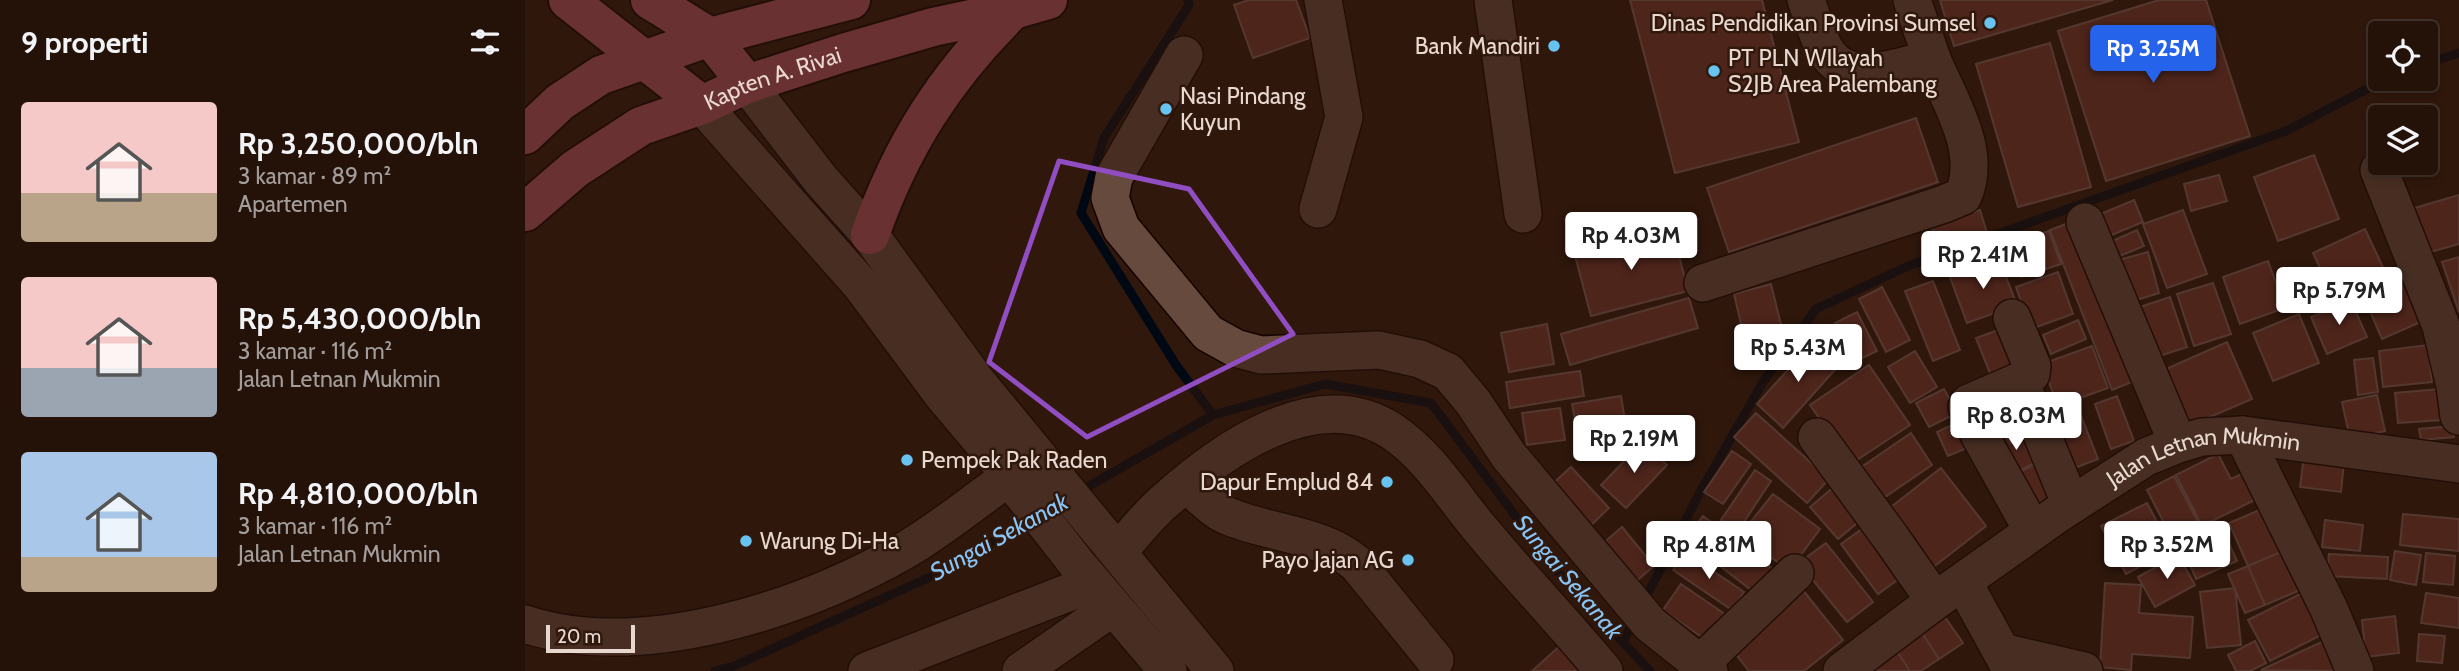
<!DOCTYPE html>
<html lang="id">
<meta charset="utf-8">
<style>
body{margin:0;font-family:Cabin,sans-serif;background:#2c1b12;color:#f1f3f6;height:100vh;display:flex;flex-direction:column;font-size:26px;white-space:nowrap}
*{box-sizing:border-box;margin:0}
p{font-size:23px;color:#a39e9c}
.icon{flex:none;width:38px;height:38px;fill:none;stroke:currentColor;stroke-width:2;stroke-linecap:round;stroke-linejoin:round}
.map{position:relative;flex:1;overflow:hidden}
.panel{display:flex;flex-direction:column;background:#241209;width:525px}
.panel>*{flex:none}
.tools{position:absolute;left:1843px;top:21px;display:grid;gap:14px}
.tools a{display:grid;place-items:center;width:70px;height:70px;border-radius:7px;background:#241209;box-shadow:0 4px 10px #0003,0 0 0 2px #41322a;font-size:35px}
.scale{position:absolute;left:21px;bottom:18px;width:89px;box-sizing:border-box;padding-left:7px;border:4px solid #e9d8d0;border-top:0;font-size:19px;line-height:24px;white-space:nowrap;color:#e9d8d0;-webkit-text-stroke:5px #30180c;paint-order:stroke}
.price{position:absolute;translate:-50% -60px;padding:0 16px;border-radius:7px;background:#fff;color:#222;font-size:23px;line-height:46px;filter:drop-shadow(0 2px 4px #0008)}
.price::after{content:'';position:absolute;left:50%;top:42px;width:21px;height:16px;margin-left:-10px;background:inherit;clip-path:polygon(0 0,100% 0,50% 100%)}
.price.current{background:#2563eb;color:#fff}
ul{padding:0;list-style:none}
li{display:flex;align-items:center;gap:21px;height:175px;padding:0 21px}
li span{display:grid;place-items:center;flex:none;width:196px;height:140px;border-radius:7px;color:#555}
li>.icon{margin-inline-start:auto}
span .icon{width:84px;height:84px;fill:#fffc;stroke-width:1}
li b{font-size:30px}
h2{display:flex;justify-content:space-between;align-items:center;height:84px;padding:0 21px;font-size:30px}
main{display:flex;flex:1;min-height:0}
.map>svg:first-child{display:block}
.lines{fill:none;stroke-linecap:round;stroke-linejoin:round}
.stream{stroke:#000814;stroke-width:9}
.building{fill:#73362e;stroke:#805f5a;stroke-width:2}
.minor-casing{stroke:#160300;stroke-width:40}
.major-casing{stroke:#160300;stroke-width:42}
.minor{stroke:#664a3d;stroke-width:37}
.major{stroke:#af515d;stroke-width:38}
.marked{fill:none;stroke:#914ec2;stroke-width:5;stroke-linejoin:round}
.poi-dot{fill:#69c3f1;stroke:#30180c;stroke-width:2.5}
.labels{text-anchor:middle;stroke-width:5;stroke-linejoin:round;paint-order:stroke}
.poi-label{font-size:23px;fill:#e9d8d0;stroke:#30180c;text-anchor:end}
.street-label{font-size:23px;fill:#e9d8d0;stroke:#30180c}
.water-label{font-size:24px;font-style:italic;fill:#88c5f6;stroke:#30180c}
</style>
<main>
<section class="panel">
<h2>9 properti<svg class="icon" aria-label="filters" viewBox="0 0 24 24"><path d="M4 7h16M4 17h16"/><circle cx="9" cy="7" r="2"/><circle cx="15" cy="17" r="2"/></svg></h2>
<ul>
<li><span style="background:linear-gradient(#f6c9c9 65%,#b9a48a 0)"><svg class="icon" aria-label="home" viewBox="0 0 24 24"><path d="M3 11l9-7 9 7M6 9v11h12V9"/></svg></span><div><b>Rp 3,250,000/bln</b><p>3 kamar · 89 m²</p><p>Apartemen</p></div></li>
<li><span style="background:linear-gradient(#f6c9c9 65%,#9aa5b1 0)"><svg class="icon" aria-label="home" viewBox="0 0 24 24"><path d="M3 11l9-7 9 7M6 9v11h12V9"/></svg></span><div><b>Rp 5,430,000/bln</b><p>3 kamar · 116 m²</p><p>Jalan Letnan Mukmin</p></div></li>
<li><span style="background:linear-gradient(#a9c7e8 75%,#b9a48a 0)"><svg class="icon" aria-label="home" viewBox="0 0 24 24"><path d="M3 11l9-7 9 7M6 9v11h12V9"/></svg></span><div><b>Rp 4,810,000/bln</b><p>3 kamar · 116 m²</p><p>Jalan Letnan Mukmin</p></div></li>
</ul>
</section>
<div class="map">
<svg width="1934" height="671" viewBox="0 0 1934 671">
<rect width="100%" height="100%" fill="#30180c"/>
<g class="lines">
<!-- stream -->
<path class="stream" d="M663,0L664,5L579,138L556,213L651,365L688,415
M1900,64L1934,53
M552,493L688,415L800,384L906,403L1030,569L1125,671
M1118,603L1174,494L1238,382L1291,309L1383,266L1761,131L1861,79
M1098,642L1110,618
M190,671L209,666L416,572L507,519"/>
</g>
<!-- building -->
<path class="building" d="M724,0H771L785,38L728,58L709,5Z
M1105,0H1237L1274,142L1150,173Z
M1415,0H1588L1429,46Z
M1634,0H1681L1725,136L1581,181L1533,31Z
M1525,43L1566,187L1493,207L1451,64Z
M1391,118L1413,182L1204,252L1182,188Z
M1789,155L1814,219L1753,241L1729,177Z
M1694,175L1702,201L1666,211L1659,184Z
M1934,195V244L1898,254L1886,209Z
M1609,200L1618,222L1577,239L1568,217Z
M1455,210L1462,233L1412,247L1406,224Z
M1658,210L1682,274L1642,288L1618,224Z
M1551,220L1612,380L1587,390L1525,230Z
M1147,228L1163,291L1066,316L1049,252Z
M1840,229L1863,278L1811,302L1788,253Z
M1612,230L1619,246L1590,258L1583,243Z
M1524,231L1536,264L1496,277L1485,244Z
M1623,252L1634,293L1602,303L1590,261Z
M1934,257V312L1917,262Z
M1474,259L1492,305L1442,323L1425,277Z
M1743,261L1760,308L1715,324L1698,277Z
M1533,272L1548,314L1506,329L1491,287Z
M1879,278L1898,321L1857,339L1838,295Z
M1408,281L1435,350L1408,361L1380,291Z
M1688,283L1706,334L1669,346L1652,294Z
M1246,284L1260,341L1222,350L1209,294Z
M1357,287L1385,340L1361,352L1334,299Z
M1645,297L1662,347L1631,357L1615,307Z
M1164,298L1173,328L1045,365L1036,334Z
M1826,301L1842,337L1802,354L1786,317Z
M1332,312L1352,351L1329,362L1310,323Z
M1774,314L1794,363L1748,381L1728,333Z
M1553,320L1561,339L1526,354L1518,335Z
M1022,324L1029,364L984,372L976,333Z
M1484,326L1503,374L1470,386L1451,338Z
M1289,341L1315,364L1258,428L1232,404Z
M1702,342L1727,399L1650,432L1625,376Z
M1903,345L1907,382L1858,387L1854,351Z
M1567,346L1583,388L1533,406L1517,364Z
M1390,351L1412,387L1385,403L1363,367Z
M1848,358L1853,392L1833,395L1829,360Z
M1344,365L1385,425L1326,464L1285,405Z
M1055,371L1059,396L985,408L981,382Z
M1495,386L1512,428L1485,439L1480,426L1456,435L1444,406Z
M1419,389L1432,413L1404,427L1391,403Z
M1914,389L1917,420L1873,423L1870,393Z
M1852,395L1860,431L1825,439L1817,402Z
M1096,396L1102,433L1054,441L1047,404Z
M1592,396L1609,441L1586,449L1570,404Z
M1035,408L1040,440L1002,445L997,413Z
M1553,408L1573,459L1545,470L1525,419Z
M1231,413L1304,479L1282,503L1209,437Z
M1444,417L1456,442L1423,456L1412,432Z
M1927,426L1929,437L1896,440L1894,429Z
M1478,429L1485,443L1508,432L1520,458L1481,477L1462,437Z
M1386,433L1407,465L1354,501L1332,470Z
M1118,442L1142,465L1101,508L1076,485Z
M1207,451L1226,464L1198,504L1179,492Z
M1693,454L1706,479L1727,469L1740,495L1677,526L1651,475Z
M1779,456L1819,462L1816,492L1775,487Z
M1519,460L1539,497L1502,516L1483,478Z
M1046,467L1084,508L1062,529L1023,488Z
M1416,468L1461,526L1402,572L1357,514Z
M1230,470L1246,481L1213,531L1196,520Z
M1649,476L1678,532L1651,546L1622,490Z
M1311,485L1338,518L1313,539L1285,507Z
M1248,494L1295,529L1264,571L1216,534Z
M1622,503L1647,550L1601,574L1576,526Z
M1744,506L1763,549L1723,566L1704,523Z
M1878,514L1934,519V551L1875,545Z
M1178,516L1252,572L1234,596L1160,539Z
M1800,520L1838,525L1835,551L1797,547Z
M1341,526L1378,576L1353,594L1316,544Z
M1097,527L1129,566L1108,584L1076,545Z
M1697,528L1712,561L1671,579L1657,546Z
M1301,543L1348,602L1322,622L1274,563Z
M1763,549L1780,588L1740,605L1723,566Z
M1870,551L1896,555L1891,585L1865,580Z
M1160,552L1219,592L1207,610L1148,570Z
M1901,553L1930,556L1928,585L1898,582Z
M1804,554L1863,557L1862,579L1802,576Z
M1653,555L1670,585L1630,607L1613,577Z
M1723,566L1740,605L1720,613L1703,574Z
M1580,583L1616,585L1614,613L1668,617L1665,658L1607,654L1606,670L1575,667Z
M1156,584L1207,619L1188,645L1138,610Z
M1710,588L1716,645L1682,648L1675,592Z
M1277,589L1318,640L1279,671H1224L1205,647Z
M1779,592L1800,633L1745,661L1723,620Z
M1901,593L1934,598V628L1896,623Z
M1415,610L1438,643L1414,659L1392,625Z
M1870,616L1874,653L1841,657L1837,620Z
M1392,625L1414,659L1396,671H1385L1366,642Z
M1894,634L1920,636L1917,663L1892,661Z
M1803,639L1814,671L1736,670Z
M1730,641L1741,663L1725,671H1711L1703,655Z
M1366,642L1385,671H1353L1343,657Z
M1036,645L1060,671H1007Z"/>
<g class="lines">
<defs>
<g id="minor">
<path d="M968,0L998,214"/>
<path d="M1281,0C1287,16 1292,37 1301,51C1323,88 1374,66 1407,59L1387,0"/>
<path d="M659,55L589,177L585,198L596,228L683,333L710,348L736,355L854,350L895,359L923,372L948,402L984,456L1125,624L1184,671"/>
<path d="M222,84L296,180L345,235L452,382L690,671"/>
<path d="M177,105L336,285L417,394L486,476L491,486L552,564L643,671"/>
<path d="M1854,170L1916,326L1930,386L1934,416"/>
<path d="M793,209L819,117L798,0"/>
<path d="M1560,222L1653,444"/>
<path d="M1178,283L1419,204L1438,196C1458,151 1424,100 1407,59"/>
<path d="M1487,318L1507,366L1506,374L1495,381L1546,505"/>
<path d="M1495,381L1444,403L1442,407L1455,436L1508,531"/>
<path d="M1718,435L1804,609L1830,671"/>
<path d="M1292,437L1366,538L1410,601"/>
<path d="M661,484C675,495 688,511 705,517C747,534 797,534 832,564L910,660"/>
<path d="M593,552C608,535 623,515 640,501C696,451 792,381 868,432C905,457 928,497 956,530C996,578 1039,623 1079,671"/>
<path d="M1438,582L1487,671"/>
<path d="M0,624C117,662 274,610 377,552C416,530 449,501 486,476"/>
<path d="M1477,652L1559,671"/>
<path d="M1176,663L1270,573"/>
<path d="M342,671L568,583"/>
<path d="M496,671L588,607"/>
<path id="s1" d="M1317,671L1410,601L1534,513L1621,457L1653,444L1677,437L1718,435L1934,464"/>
</g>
<g id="major">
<path d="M43,0L177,105"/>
<path d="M125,0L185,37L222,84"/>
<path d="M0,135L35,102L76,75L185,37L326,0"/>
<path id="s2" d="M0,212L50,169L116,126L177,105L222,84L318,53L408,27L488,10L523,0"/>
<path d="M345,235C376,146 420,77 488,10"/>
</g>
</defs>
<!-- minor casing -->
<use href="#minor" class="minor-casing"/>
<!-- major casing -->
<use href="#major" class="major-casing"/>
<!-- minor -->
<use href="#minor" class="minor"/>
<!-- major -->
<use href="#major" class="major"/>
</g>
<!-- marked area -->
<path d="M0 0H1934V671H0ZM534,161L664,189L768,334L562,437L464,362Z" fill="#30180c" fill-opacity=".55" fill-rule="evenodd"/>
<path class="marked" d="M534,161L664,189L768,334L562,437L464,362Z"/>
<!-- markers -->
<g class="poi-dot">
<circle cx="1465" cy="23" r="7"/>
<circle cx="1029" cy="46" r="7"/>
<circle cx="1189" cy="71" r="7"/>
<circle cx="641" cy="109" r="7"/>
<circle cx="382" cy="460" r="7"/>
<circle cx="862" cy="482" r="7"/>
<circle cx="221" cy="541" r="7"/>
<circle cx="883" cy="560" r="7"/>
</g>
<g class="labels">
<!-- poi labels -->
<g class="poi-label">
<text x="1451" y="31">Dinas Pendidikan Provinsi Sumsel</text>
<text x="1015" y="54">Bank Mandiri</text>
<text x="1203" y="66" text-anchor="start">PT PLN WIlayah<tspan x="1203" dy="26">S2JB Area Palembang</tspan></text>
<text x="655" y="104" text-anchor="start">Nasi Pindang<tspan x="655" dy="26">Kuyun</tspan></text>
<text x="396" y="468" text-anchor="start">Pempek Pak Raden</text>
<text x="848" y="490">Dapur Emplud 84</text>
<text x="235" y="549" text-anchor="start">Warung Di-Ha</text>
<text x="869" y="568">Payo Jajan AG</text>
</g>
<!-- street labels -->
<g class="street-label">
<text dy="8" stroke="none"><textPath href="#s2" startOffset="285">Kapten A. Rivai</textPath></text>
<text dy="8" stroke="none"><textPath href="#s1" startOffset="429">Jalan Letnan Mukmin</textPath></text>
</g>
<!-- water labels -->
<g class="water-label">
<text transform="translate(474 537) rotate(-29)" y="8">Sungai Sekanak</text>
<text transform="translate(1043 577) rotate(50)" y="8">Sungai Sekanak</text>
</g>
</g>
</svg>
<div class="tools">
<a><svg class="icon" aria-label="locate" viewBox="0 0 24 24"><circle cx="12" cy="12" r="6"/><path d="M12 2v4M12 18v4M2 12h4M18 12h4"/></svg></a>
<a><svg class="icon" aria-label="layers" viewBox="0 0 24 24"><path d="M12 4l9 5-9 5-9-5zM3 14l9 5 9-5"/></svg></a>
</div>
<div class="scale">20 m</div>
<b class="price current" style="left:1628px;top:85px">Rp 3.25M</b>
<b class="price" style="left:1106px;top:272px">Rp 4.03M</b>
<b class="price" style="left:1458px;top:291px">Rp 2.41M</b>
<b class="price" style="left:1814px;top:327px">Rp 5.79M</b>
<b class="price" style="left:1273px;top:384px">Rp 5.43M</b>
<b class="price" style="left:1491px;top:452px">Rp 8.03M</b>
<b class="price" style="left:1109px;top:475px">Rp 2.19M</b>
<b class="price" style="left:1184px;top:581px">Rp 4.81M</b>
<b class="price" style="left:1642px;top:581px">Rp 3.52M</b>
</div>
</main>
